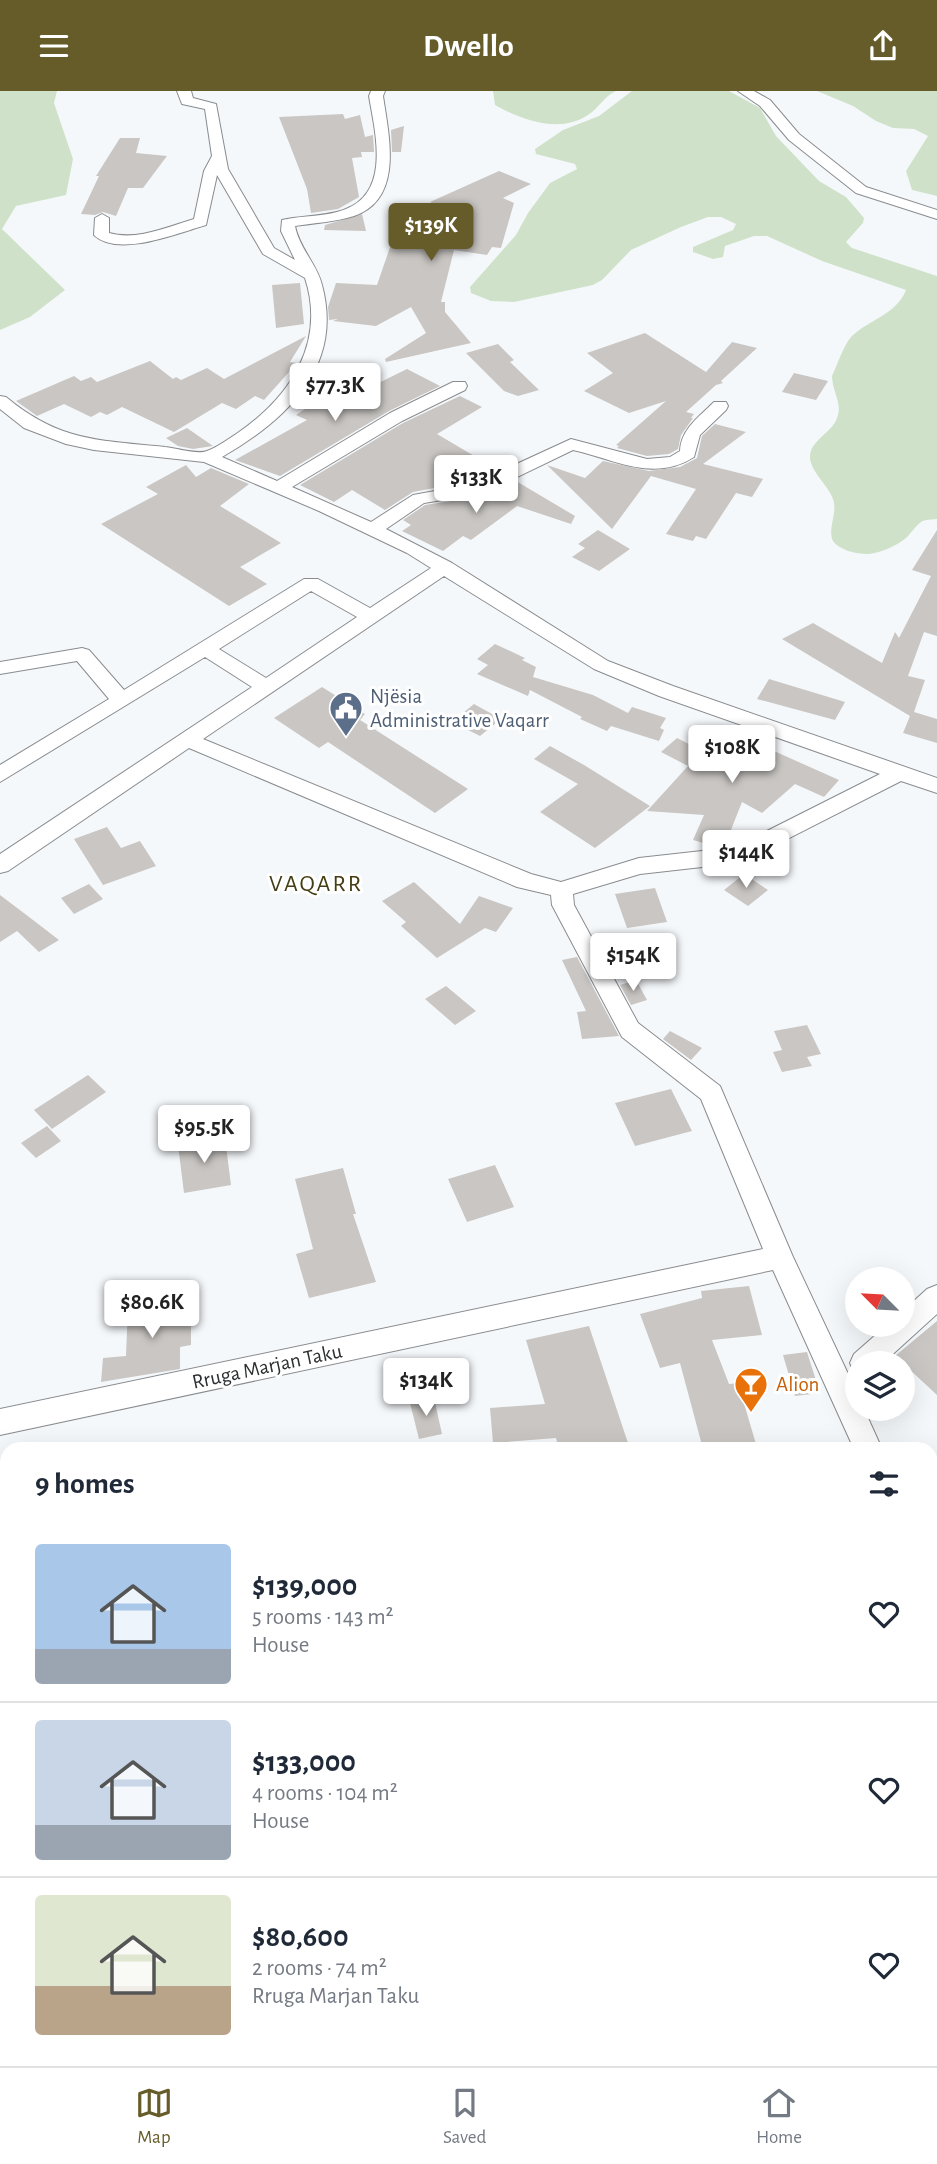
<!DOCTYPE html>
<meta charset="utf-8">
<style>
body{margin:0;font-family:"Alegreya Sans",sans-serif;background:#f6f6f7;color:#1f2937;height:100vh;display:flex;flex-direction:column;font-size:26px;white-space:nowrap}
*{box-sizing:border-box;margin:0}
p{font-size:23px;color:#747a83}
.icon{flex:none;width:38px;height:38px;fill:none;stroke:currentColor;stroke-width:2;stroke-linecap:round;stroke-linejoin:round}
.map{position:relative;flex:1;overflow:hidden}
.sheet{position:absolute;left:0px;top:1351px;width:938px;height:625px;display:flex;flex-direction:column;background:#fff;border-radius:21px 21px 0 0;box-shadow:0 7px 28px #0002}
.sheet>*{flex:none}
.needle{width:46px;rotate:294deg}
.fabs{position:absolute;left:845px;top:1176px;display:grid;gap:14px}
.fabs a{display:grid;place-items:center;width:70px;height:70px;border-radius:50%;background:#fff;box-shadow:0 7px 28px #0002;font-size:35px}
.price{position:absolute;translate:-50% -60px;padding:0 16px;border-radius:7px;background:#fff;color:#222;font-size:23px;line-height:46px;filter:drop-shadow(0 2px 4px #0008)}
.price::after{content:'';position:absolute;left:50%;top:42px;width:21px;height:16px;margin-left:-10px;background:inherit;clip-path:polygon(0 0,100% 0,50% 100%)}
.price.active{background:#665c29;color:#fff}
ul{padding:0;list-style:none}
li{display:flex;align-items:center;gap:21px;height:175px;padding:0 35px}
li+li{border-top:2px solid #e0e1e3}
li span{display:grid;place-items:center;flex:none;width:196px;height:140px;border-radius:7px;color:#555}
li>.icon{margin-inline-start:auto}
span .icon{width:84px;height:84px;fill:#fffc;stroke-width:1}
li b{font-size:30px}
h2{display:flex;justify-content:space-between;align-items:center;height:84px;padding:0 35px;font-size:30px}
header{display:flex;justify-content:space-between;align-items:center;height:91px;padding:0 35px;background:#665c29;color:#fff;font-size:32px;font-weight:700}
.dock{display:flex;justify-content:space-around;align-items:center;height:98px;border-top:2px solid #e0e1e3;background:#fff;font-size:19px;color:#747a83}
.dock a{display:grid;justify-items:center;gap:4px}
.dock .active{color:#665c29}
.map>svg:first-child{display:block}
.green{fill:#cfe2c9}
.building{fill:#c9c6c3}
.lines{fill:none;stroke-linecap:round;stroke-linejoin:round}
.street-casing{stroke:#898c8f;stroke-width:2}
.street{fill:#fff;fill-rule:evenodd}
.labels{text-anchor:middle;stroke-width:6;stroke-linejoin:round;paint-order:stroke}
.service-label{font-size:21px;fill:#4e5e75;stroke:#fff;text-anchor:start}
.street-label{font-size:21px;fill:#2c2e2f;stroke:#fff}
.food-label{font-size:21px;fill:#c56008;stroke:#fff;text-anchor:start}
.quarter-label{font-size:24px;letter-spacing:2px;fill:#453d14;stroke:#fff}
</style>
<header><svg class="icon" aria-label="menu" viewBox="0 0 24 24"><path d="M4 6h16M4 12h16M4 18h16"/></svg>Dwello<svg class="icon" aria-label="share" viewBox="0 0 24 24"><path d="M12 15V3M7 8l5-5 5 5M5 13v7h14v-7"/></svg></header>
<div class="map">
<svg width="937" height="1975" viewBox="0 0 937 1975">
<rect width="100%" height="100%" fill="#f5f8fb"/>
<!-- green -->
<path class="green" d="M0,0H57L54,12L73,68L66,104L16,115L2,138L65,199L30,226L0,239Z
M493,0H616C603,6 599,17 588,24C560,43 521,29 495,14Z
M632,0H729L760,17L776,45L819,90L846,106L864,127L863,132L846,151L852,157L937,185V428C932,429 925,428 921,431C914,436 910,445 902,450C894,456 877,463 867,463C856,463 839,459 833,450C827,439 838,421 833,408C828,394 810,380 810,366C810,349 832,342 837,327C843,313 832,300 832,285C837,275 844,253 852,245C870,228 896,224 906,199L822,170L767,145H754L725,155L723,166L713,168L693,161V156L733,139L736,133L721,126H708L681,136L631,159L602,189L593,194L514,211L491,210L471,202L470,196L516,144L528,122L550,92L577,78L575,73L536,63L535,58L563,39L599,25Z
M817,0H937V105L912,99L906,80L928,45L914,38L893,37L876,30L853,15Z"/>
<!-- building -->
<path class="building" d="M343,23L345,28L360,24L365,46L373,44L374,61H361L362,66L352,67L359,106L338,118L311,122L307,98L279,26Z
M404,35L401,61H392L391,39Z
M120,47H140L136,62L167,65L143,97H128L116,125L103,121L95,124L81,123L99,85H96Z
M499,80L531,93L503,107L514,112L501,157L492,156L487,164L454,159L441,211H445V221L471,252L386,271L385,268L426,242L411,216L376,235L333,230L338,228L329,229L328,216L336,192L377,194L397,136L436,114L430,111Z
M362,123L366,140L324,139L325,134Z
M300,192L304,233L276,237L272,194Z
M645,242L706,281L732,251L757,257L721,290L723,292L716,294L686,321L694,323L691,327H693L681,344L678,358L669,363L647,365L617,357L619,355L616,354L666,310L629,322L584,300L613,282L587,262Z
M306,245L290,271L297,272L264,309L255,305L236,318L222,312L174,341L122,316L107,324L100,321L91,326L64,313L37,325L16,310L74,285L81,290L91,286L97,291L150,270L173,288L176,286L181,289L207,277L224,288Z
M498,253L514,269L510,271L539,299L518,305L504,300L466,262Z
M407,278L440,295L389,320L280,385L235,369L307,329L296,324L317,310L330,316Z
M794,282L828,290L816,309L782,301Z
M460,305L482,316L437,343L498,379L472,390L413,401L385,419L352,399L334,411L300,394L403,332Z
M715,333L746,341L703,373L763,388L752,406L736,402L706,448L696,445L693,450L666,443L696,398L651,385L612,438L547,374L585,387L603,370L649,380L680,376L697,367L702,345Z
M187,337L213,355L193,358L178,355L166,347Z
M186,374L196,386L211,377L249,393L220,415L281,452L240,476L267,493L229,515L101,433L158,403L146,396Z
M516,390L575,425L571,433L517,415L471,449L463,445L443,460L402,440L411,434L403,429L425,414L484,405Z
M598,439L630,458L599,480L572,466L585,457L578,453Z
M937,439V545L924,541L908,585L925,589L914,621L937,628V652L903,642L910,625L782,548L813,532L882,572L895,541L899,547L931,485L912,479Z
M495,553L525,567L522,569L536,576L533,586L593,604L628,622L632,616L666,627L660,637L664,639L659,650L611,635L607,640L580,628L582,626L530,599L528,605L477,583L488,574L477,568Z
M769,588L845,611L835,629L757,608Z
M322,596L365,623L360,629L468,698L435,722L328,651L319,657L274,627Z
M474,613L501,628L480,645L452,631Z
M677,647L707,662L719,649L768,669L774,660L839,689L824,706L795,693L762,722L742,711L725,754L717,756L693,749L704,724L647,720L688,675L661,661Z
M550,655L584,674L650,715L595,757L540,721L578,693L534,668Z
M107,736L121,757L140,750L156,775L103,794L74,748Z
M744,783L768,799L748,815L724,799Z
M414,791L460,833L479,805L513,817L496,841L485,837L437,867L401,835L406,831L382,810Z
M89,793L103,808L74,823L61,807Z
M655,797L667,831L627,837L615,803Z
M0,804L33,829L59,849L39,861L17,840L0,851Z
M577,866L619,945L582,948L577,921L586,920L562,869Z
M636,889L647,909L631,914L620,894Z
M446,895L476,920L455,934L425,908Z
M807,934L821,963L807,966L812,975L782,981L773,961L782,959L774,940Z
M670,940L702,957L691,969L663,948Z
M88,984L106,1001L52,1038L34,1019Z
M671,998L692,1040L635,1055L615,1012Z
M47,1035L61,1050L36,1067L21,1052Z
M225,1047L231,1094L184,1102L178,1054Z
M495,1074L514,1116L467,1131L448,1088Z
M343,1077L356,1123H353L376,1191L309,1207L296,1163L313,1158L295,1088Z
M749,1195L762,1244L712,1249L729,1293L738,1292L756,1353L703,1358L680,1272L660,1277L640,1223L702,1207L701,1200Z
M191,1208V1254L180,1256V1278L101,1291L103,1267L126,1265L128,1214Z
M937,1230V1304L895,1265Z
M589,1235L630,1358H559L556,1347L493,1352L490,1317L545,1313L526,1249Z
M807,1261L820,1302L795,1305L783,1264Z
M434,1307L442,1343L419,1348L410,1312Z"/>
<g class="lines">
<defs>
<path id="street" d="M177,0H191L193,7L216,13L228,78L274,157L295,169L281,140L282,129C303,124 327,126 346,118C391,100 375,41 369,5L371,0H385L383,5C389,45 404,108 354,125C335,131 314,132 295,135C299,157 317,173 322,194C344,276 286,329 222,366L277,390L390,322L453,291H465L467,295L465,299L402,330L292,396L371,431L413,404L473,393L571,348L647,368L670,366L680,360C681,338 699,326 714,311H726L728,315L726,319L700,344L694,366C654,392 614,368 573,359L484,402L424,412L386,438L452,472L608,570L673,595L937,687V702L901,690L758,763L720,774L640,783L573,803L574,814L638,932L720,995L793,1166L858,1304V1318H864L882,1358H854L773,1179L0,1344V1318L763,1158L701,1008L622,946L552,814L551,804L517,796L189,657L8,780L0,782V763L252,596L205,566L0,691V674L109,608L77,570L0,583V571L82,557L89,559L124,599L304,488H318L370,517L431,477L407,462L319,420L204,371L94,359L66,353L24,337L0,318V305L6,306C60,351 99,349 165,356C177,357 197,364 207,360C218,356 230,347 239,341C291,305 326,251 305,187L263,163L217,84L206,134C178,142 118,167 94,144L95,127L102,123L109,127V142C137,150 167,136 194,128L204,80L212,65L205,18L182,13ZM444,485L594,578L659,605L880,683L743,752L720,758L639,767L561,791L531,783L203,648ZM311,500L357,526L266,587L219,558Z
M738,0H754L770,9L799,43L866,96L937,119V128L856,102L789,49L760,15Z
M937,1194V1223L883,1272H858V1282L854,1281L850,1272L854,1263L887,1234H903V1220L927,1198Z
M937,1430V1458L931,1460V1432Z
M7,1687V1719L0,1721V1689Z"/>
</defs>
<!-- street casing -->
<use href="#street" class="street-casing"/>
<!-- street -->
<use href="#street" class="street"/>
</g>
<!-- icons -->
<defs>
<symbol id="civic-pin" viewBox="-11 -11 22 30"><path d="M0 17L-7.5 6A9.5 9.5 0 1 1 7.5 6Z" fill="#5c6f8a" stroke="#fff"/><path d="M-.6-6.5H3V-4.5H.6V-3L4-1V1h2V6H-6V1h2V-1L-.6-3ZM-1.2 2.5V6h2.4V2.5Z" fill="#fff"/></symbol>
<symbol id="bar-pin" viewBox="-11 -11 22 30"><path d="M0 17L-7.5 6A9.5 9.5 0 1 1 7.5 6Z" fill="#e8710a" stroke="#fff"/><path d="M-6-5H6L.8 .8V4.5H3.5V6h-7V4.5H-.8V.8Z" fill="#fff"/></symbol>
</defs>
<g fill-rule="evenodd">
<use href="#civic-pin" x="327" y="598" width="38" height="52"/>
<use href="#bar-pin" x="732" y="1274" width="38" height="52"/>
</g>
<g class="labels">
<!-- service labels -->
<g class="service-label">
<text x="370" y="612">Njësia<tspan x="370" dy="24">Administrative Vaqarr</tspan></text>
</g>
<!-- street labels -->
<g class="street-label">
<text transform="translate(267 1275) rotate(-12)" y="7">Rruga Marjan Taku</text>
</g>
<!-- food labels -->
<g class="food-label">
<text x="776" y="1300">Alion</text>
</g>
<!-- quarter labels -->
<g class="quarter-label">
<text x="316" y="800">VAQARR</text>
</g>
</g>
</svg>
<div class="fabs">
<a><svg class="needle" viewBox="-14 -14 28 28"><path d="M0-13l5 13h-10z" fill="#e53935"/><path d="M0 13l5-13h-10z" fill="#747a83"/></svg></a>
<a><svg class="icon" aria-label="layers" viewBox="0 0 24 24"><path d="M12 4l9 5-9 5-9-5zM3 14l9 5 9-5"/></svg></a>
</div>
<b class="price active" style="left:431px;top:172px">$139K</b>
<b class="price" style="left:335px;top:332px">$77.3K</b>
<b class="price" style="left:476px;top:424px">$133K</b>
<b class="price" style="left:732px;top:694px">$108K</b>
<b class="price" style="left:746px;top:799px">$144K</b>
<b class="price" style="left:633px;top:902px">$154K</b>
<b class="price" style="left:204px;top:1074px">$95.5K</b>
<b class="price" style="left:152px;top:1249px">$80.6K</b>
<b class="price" style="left:426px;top:1327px">$134K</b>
<section class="sheet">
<h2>9 homes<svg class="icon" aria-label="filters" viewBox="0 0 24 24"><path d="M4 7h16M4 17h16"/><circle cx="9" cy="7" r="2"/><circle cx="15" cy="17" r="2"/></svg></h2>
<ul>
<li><span style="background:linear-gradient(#a9c7e8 75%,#9aa5b1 0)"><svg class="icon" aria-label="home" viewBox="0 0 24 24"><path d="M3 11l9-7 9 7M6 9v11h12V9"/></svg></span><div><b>$139,000</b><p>5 rooms · 143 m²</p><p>House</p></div><svg class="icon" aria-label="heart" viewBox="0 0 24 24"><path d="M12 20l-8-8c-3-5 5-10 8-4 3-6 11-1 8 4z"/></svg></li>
<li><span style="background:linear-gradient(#c9d6e8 75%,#9aa5b1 0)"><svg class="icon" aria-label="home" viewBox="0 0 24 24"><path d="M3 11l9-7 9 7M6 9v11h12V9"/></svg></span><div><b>$133,000</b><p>4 rooms · 104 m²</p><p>House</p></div><svg class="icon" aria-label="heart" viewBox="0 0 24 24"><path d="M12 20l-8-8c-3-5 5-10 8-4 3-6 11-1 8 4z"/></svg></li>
<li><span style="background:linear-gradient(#dfe7d0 65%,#b9a48a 0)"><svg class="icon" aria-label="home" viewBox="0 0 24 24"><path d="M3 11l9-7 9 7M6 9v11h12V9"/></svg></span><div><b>$80,600</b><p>2 rooms · 74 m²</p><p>Rruga Marjan Taku</p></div><svg class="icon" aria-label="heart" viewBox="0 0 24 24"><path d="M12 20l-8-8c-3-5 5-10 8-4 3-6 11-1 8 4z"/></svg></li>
</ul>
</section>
</div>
<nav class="dock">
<a class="active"><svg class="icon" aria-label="map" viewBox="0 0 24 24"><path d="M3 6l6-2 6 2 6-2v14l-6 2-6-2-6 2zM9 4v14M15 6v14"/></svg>Map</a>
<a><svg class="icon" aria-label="saved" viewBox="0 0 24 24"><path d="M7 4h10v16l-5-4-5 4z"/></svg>Saved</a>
<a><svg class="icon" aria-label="home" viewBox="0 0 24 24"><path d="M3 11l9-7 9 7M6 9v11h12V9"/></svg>Home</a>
</nav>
